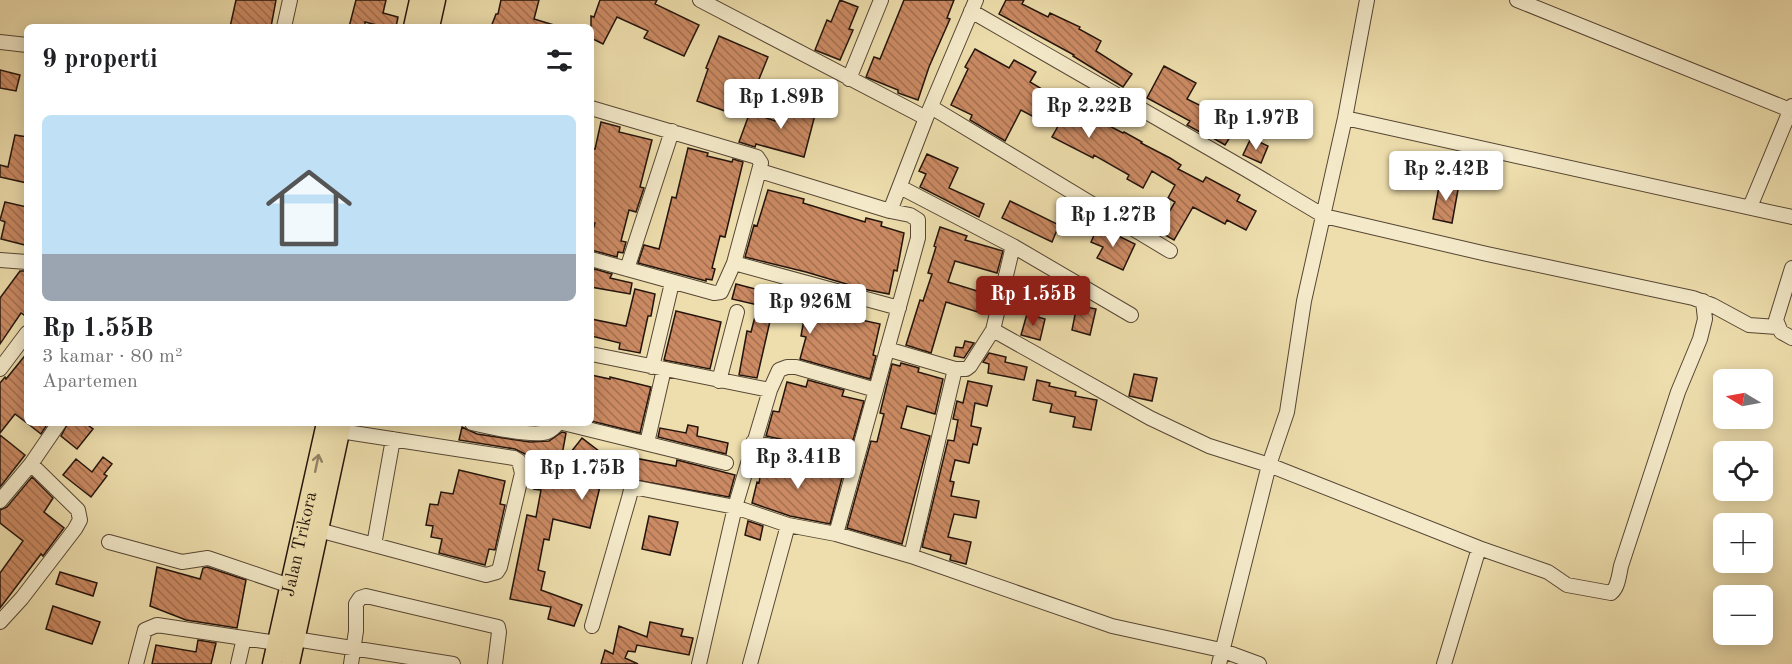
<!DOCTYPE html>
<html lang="id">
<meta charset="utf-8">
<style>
body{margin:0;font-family:"Old Standard TT",serif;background:#f6f6f6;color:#202124;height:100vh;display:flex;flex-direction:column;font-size:22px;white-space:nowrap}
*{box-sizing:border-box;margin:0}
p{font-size:20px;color:#757577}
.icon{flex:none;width:33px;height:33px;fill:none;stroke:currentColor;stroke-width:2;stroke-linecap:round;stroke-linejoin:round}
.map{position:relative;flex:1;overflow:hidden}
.details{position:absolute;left:24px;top:24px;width:570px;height:402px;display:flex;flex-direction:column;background:#fff;border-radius:9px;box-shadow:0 3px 15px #0003}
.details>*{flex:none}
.needle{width:39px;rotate:280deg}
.controls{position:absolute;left:1713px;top:369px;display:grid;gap:12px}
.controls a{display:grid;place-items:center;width:60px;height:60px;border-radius:9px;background:#fff;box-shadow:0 3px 15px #0003;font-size:30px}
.price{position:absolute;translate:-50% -51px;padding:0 14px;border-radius:6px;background:#fff;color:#222;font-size:20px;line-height:39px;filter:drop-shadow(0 2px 3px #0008)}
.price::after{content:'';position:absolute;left:50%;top:36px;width:18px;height:14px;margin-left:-9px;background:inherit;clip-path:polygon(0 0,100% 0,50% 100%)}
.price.selected{background:#8f2418;color:#fff}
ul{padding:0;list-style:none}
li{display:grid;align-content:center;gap:12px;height:318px;padding:0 18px}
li+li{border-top:2px solid #e0e0e0}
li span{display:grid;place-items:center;height:186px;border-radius:9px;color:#555}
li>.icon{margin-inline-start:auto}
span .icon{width:108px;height:108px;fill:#fffc;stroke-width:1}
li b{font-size:26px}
h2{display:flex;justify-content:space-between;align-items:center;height:72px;padding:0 18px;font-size:26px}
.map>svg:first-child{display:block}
.building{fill:url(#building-back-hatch);stroke:#23140c;stroke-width:1.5}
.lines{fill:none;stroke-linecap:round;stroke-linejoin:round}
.minor-casing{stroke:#564634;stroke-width:16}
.major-casing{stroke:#23140c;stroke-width:21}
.minor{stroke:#f4eaca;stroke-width:14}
.major{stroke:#eedead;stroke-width:18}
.oneway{stroke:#938365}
.labels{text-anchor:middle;stroke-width:4.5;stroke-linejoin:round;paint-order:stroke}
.street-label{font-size:18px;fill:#23140c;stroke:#f4eaca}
</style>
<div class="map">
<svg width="1792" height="664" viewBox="0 0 1792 664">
<defs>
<pattern id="building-back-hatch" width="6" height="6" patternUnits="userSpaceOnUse" patternTransform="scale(1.5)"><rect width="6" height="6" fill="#cb8a63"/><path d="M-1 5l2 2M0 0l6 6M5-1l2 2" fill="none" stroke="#a47050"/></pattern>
</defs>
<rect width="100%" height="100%" fill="#eedead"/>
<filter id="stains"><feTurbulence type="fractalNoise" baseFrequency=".00333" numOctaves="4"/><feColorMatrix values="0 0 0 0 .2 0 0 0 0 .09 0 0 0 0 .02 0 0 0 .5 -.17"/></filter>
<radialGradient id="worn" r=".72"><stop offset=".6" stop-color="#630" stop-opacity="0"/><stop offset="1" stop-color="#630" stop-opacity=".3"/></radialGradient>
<!-- building -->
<path class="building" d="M236,0H276L271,27H230Z
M356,0H386L383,13L398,17L396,27H384L365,22V27H349Z
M501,0H539L534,19L554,25L553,27H491L496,14H498Z
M600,0H657L655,4L699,25L684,56L644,38L648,31L617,17L603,44L591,38V16L594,17Z
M840,0L858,7L849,29L853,30L840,60L815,50L827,20L831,22Z
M904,0H954L947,18L950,19L929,67L918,100L898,93V90L866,77L874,57L880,59Z
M1006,0H1024L1022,4L1048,17L1050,13L1080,27L1079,29L1101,41L1096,51L1132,74L1123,87L1073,56L1074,55L999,14Z
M719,36L768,57L755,89L736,81L725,111L697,101L708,69L706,68Z
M975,49L1009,68L1014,60L1036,72L1030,82L1055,97L1056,95L1071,102L1073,98L1090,107L1086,114L1123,133L1124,132L1142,142L1141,143L1170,158L1181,165L1178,169L1203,182L1206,177L1240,195L1237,201L1256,211L1246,230L1227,220L1225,224L1193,207L1174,240L1158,231L1175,202L1168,198L1175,185L1152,171L1143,188L1127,179L1129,175L1094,155L1093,158L1052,137L1062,119L1039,107L1034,117L1021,110L1005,141L970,120L972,115L951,105L968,69L965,67Z
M1164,66L1196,83L1187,99L1211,111L1210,112L1236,128L1225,145L1201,131L1200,132L1187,125L1190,121L1147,98Z
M0,70L20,75L16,91L0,88Z
M780,102L816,111L804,157L756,144L755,147L739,142L750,112L775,121Z
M601,122L620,127L619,132L652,140L640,187L644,188L636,212L629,210L621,241L626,242L623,253L618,252L617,257L591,250V236L595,223L591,222V148L595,149Z
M15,135L27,137V183L0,177V165L8,167Z
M1251,138L1268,146L1261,163L1243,155Z
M688,148L708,153L707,156L732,162L733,159L743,162L725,237L720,236L712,268L715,269L712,280L706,279V281L638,263L644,245L659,249L672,197L676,198Z
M927,154L958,168L949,188L984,204L979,217L920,187L926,174L919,171Z
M1440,181L1459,184L1452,223L1433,219Z
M768,190L804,199L803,203L865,222L866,218L882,222L881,226L904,233L897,271L894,270L889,294L863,289L806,272L745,257L754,225L757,226Z
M1010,201L1059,225L1052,242L1002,218Z
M5,202L27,207V235L25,245L1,239L5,222L0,220Z
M1098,226L1135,244L1123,270L1097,258L1103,247L1091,242Z
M940,227L967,236L965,240L1003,251L997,273L955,261L948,282L987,294L981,313L946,302L931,353L906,345L920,300L923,301L932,274L928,273L936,247L934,246Z
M591,268L612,274L610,278L632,283L630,294L591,287Z
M20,271H27V317L21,313L0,344V298Z
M736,284L782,296L781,298L803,302L802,307L880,324L873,355L876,356L870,379L800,359L806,337L801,336L804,319L778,315L776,322L770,321L757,378L739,375L747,331L751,332L758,305L732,299Z
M635,289L655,294L651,316H648L640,353L619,349L620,343L591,336V319L626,326Z
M1077,305L1096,309L1090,335L1072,330Z
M676,311L721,322L710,369L664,360Z
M1027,314L1045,319L1040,340L1021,335Z
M965,341L974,343L964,358L954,356L956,347L963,348Z
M27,353V423L15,414L0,433V383L5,377L6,379Z
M989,353L1006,357L1005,362L1027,367L1024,380L988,373L989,364L983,362Z
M901,363L919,368L918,372L943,379L935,414L907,406L901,428L930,436L902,544L847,528L871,441L877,442L884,414L880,413L892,364L900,366Z
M1134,374L1157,378L1152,401L1129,396Z
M591,375L610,379V377L651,387L640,433L591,421Z
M808,380L844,390L842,396L864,401L850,451L830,447L826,449L766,436L773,411L779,412L787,382L806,387Z
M1037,380L1050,383L1049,386L1076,392L1075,396L1097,400L1091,430L1073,427L1075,417L1050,412L1052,404L1033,400Z
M968,381L992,386L987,406L975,403L971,426L981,428L977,445L973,444L969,463L955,460L950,481L954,482L951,496L979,501L976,518L954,514L948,537L971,542L966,564L950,560L951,555L922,547L948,440L954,441L958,420L953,419L957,401L963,403Z
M27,423H48L41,434Z
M68,423H85L93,429L77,449L61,436Z
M688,425L698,427L697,436L728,443L726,454L658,437L660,428L686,433Z
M462,427L477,434L530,442L549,441L562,432L566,433L560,466L582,438L599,451L676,466L677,460L735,475L729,497L603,474L590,528L553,519L549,540L544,539L538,570L545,572L541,590L582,605L574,626L548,619L551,607L510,599L527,515L536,517L541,490L534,489L539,465L536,464L537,457L525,454L515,449L459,440Z
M0,435L25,455L0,487Z
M764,456L813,465L843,474L830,524L790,516L752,503L757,482L759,483Z
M103,457L112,464L104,474L107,476L91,497L63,475L76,459L92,472Z
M459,470L505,481L500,504L505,505L495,550L489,549L485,565L439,553L442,539L431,537L433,526L426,525L430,504L438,505L441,492L453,494Z
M32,477L53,498L44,512L64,528L43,556L41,554L0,608V573L23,541L0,523V510L7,507Z
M649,516L678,522L670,555L642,549Z
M748,521L763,526L760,540L745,535Z
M157,567L200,579L203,568L207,567L246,580L237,628L186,620L150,606Z
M60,572L97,583L93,596L56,584Z
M53,606L100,622L92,644L46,629Z
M650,622L683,629L681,636L693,638L689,655L637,645L635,652L628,651L625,658L638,664H601L605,650L613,654L619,626L647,637Z
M198,640L216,643L211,664H152L156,645L196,652Z"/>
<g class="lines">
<defs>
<path id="minor" d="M700,0L926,118
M1517,0L1790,110
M971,11L1247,170L1324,216L1487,254L1693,298L1712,305L1749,325L1777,327
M284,27L290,0
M0,42L27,45
M849,79L881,0
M931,107L1170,251
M591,108L757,157L761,163L734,263L721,292L714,293L591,259
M1345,118L1792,217
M760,171L890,211L910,215L918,220V238L836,534
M900,187L1013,246L993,330L970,366L966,369H955L911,556
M1750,207L1792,106
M890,211L926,118L976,0
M1013,246L1131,315
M0,260L27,262
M734,263L899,308
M1792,268L1776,320L1781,332L1792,338
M627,269L672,131
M993,330L1150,418L1209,446L1269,465L1479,548L1548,572L1567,585L1611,593C1618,588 1619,575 1621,566L1678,392L1700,339L1705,319L1703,301
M887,349L955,369
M591,354L770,390
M652,367L671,287
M0,369L27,333
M719,381L737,312
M472,423C489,427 531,437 547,432C552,430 555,427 558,423
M563,423L726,463
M753,442L854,465
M647,443L664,369
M0,501L31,464L59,423
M311,528L486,575L497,572L500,567L522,473L519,461L514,458L340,431
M109,542L182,562L208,558L290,586
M374,545L393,439
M0,622L22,598L75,529L80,520L78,510L31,464
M592,626L629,498L631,490L638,488L735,507L788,525L836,534L911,556L1112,626L1221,650L1259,664
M295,639L453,664
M136,664L145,630L157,625L277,643
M238,664L244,638
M351,664L356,631V604L360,598L366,596L498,627L499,632L495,664
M699,664L735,507L770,390L779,370L787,367H796L876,390
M750,664L788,525
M1219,664L1269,465L1287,412L1304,301L1345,118L1367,0
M1444,664L1479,548"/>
<g id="major">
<path d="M413,27L419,0"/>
<path d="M430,27L436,0"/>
<path id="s1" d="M272,664L326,423"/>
<path d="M290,664L342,423"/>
</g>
</defs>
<!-- minor casing -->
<use href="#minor" class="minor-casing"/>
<!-- major casing -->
<use href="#major" class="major-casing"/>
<!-- minor -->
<use href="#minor" class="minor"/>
<!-- major -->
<use href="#major" class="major"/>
</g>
<!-- one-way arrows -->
<defs><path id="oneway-shaft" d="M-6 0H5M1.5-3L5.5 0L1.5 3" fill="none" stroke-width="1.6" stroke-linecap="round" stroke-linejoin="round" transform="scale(1.5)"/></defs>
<use class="oneway" href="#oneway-shaft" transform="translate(317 463) rotate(-78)"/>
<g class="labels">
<!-- street labels -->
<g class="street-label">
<text dy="6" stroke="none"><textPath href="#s1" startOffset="123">Jalan Trikora</textPath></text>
</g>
</g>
<rect width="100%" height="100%" filter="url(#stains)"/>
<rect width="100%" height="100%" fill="url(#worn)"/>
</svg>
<div class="controls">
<a><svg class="needle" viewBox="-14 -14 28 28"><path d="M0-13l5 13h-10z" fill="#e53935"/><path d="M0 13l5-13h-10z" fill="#757577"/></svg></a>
<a><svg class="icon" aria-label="locate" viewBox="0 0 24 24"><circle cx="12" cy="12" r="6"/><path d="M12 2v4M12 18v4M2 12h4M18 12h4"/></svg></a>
<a>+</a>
<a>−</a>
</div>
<b class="price" style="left:781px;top:130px">Rp 1.89B</b>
<b class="price" style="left:1089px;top:139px">Rp 2.22B</b>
<b class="price" style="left:1256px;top:151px">Rp 1.97B</b>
<b class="price" style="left:1446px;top:202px">Rp 2.42B</b>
<b class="price" style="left:1113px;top:248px">Rp 1.27B</b>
<b class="price selected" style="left:1033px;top:327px">Rp 1.55B</b>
<b class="price" style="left:810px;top:335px">Rp 926M</b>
<b class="price" style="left:798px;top:490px">Rp 3.41B</b>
<b class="price" style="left:582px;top:501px">Rp 1.75B</b>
<section class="details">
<h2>9 properti<svg class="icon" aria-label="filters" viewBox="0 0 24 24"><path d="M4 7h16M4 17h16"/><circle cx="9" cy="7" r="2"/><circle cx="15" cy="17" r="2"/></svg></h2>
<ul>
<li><span style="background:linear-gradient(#bfe0f5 75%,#9aa5b1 0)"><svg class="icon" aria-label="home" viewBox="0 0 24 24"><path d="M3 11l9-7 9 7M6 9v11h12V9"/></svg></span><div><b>Rp 1.55B</b><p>3 kamar · 80 m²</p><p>Apartemen</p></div></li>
</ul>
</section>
</div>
